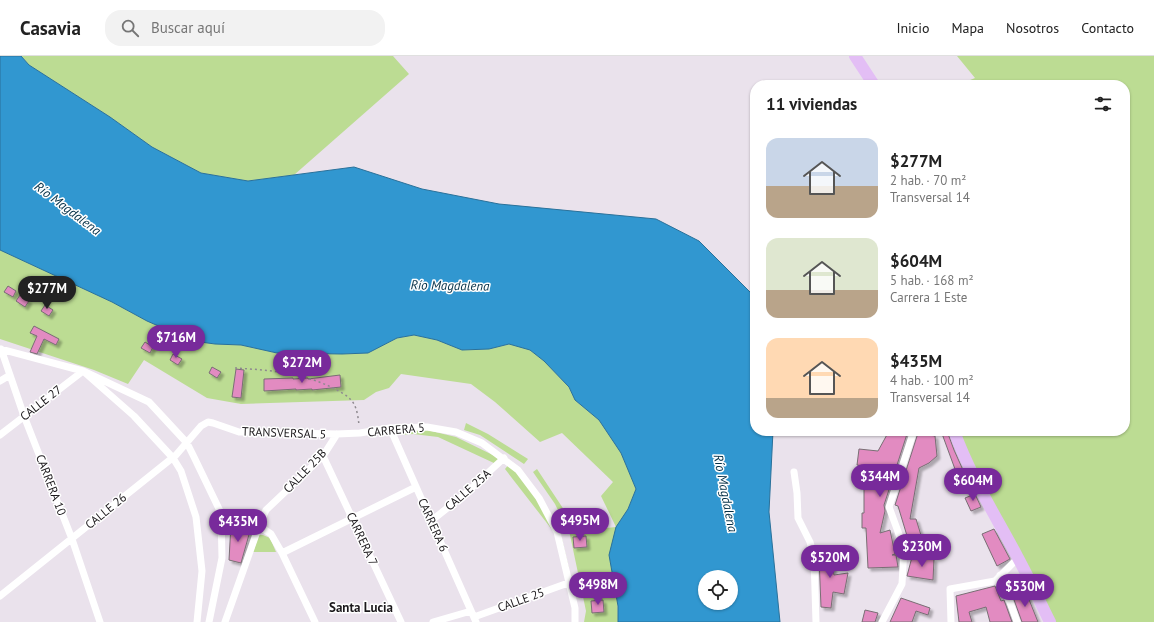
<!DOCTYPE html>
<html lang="es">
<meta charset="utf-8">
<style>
body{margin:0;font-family:"PT Sans",sans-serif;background:#f2f2f2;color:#222;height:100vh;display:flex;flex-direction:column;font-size:15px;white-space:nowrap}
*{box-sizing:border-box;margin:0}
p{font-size:13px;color:#767676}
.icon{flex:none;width:22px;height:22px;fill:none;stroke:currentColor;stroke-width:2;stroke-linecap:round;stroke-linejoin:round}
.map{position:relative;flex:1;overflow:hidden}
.details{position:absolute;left:750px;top:24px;width:380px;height:356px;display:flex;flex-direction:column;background:#fff;border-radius:16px;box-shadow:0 1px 3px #0004}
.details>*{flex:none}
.buttons{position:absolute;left:698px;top:514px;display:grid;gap:8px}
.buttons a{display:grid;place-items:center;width:40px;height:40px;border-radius:50%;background:#fff;box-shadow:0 1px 3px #0004;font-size:20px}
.price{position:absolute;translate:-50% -34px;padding:0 9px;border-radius:14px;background:#782a9b;color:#fff;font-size:13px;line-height:26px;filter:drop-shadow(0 1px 2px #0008)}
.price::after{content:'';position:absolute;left:50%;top:24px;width:12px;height:9px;margin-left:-6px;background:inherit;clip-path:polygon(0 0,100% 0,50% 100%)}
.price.on{background:#222;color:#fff}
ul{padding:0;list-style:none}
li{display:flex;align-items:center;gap:12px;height:100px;padding:0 16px}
li span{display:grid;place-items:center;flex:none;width:112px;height:80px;border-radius:12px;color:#555}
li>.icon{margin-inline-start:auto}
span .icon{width:48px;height:48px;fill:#fffc;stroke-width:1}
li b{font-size:17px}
h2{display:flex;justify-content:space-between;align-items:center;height:48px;padding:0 16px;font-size:17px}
header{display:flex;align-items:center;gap:24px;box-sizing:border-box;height:56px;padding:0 20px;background:#fff;border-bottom:1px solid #e0e0e0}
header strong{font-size:19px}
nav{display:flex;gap:22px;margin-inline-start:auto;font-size:14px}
.search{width:280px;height:36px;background:#f2f2f2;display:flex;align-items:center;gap:10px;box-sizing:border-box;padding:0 14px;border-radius:16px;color:#767676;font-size:15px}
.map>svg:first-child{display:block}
.green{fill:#bcdc93}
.water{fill:#3197d0;stroke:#2a719a;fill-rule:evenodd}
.building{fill:#e28bc1;stroke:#796e74;filter:url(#shadow)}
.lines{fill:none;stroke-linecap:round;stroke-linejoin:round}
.path{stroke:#8e898f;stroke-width:1.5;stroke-dasharray:2 3;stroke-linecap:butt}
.minor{stroke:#fff;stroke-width:7}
.primary{stroke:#e3bef5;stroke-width:12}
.labels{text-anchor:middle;stroke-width:3;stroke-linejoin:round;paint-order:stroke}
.street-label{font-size:12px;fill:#1b181b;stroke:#fff}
.water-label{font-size:13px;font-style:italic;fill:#043047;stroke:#fff}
.neighbourhood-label{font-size:13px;font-weight:bold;fill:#1b181b;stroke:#fff}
</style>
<header>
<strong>Casavia</strong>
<div class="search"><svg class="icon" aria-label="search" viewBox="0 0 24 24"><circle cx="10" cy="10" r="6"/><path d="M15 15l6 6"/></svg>Buscar aquí</div>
<nav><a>Inicio</a><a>Mapa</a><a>Nosotros</a><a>Contacto</a></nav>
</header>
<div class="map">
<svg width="1154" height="566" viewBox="0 0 1154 566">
<defs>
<filter id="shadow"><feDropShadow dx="3" dy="3" stdDeviation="1" flood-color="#0004"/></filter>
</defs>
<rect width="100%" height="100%" fill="#eae2ec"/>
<!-- green -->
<path class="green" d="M21,0H393L409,18L294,119L248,125L201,117L152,91L110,61L29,9Z
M957,0H1154V566H1050L954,375H1125V29H958L975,22Z
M0,194L112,246L147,265L193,285L215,288L241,289L277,297L342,298L368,297L397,282L414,279L437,284L462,294L489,293L510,288L530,294L544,305L569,331L575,344L599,364L621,397L636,433L628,453L616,471L618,566H584L586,555L570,479L555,448L533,416L537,413L578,475L616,471L601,440L613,426L562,377L540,386L495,346L471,328L401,318L389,332L376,336L364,344L241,348L207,342L144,304L128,328L94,314L0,283Z
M466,367L488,378L528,403L524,408L480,379L464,374Z
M399,374H427L456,381L501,403L496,408L438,381L413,378L400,379Z
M510,407L560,475L569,513L553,475L505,413Z
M259,479H263L270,482L276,496H253Z"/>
<!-- water -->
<path class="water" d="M0,0H21L29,9L110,61L152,91L201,117L248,125L354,111L422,133L499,148L656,163L699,185L755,241V375H773L769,456L780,566H618V550L609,499L616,471L628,453L636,433L621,397L599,364L575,344L569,331L544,305L530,294L509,288L489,293L462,294L437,284L414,279L397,282L368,297L342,298L277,297L241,289L215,288L193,285L147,265L112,246L0,194ZM705,521H731V547H705Z"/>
<!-- building -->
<path class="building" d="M8,230L16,235L13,241L4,236Z
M20,239L29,245L25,251L16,245Z
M45,249L53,254L49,260L41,255Z
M34,270L59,283L56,289L44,283L37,298L30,296L37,280L30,277Z
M145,286L153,291L150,297L141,292Z
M173,298L182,303L178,309L170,304Z
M212,311L221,316L217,322L209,317Z
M236,313L244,314L241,342L232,341Z
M340,319L341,331L312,334V333L296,334V333L264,335V323L293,322V323L308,322V323Z
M889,375H908L884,449L885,455L880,477L890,474L895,498L892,499H896L898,511L868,512L866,472H862V457H864V425L870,411L857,409L859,393L878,395Z
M941,375H947L954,394L967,423L963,425L959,424Z
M918,377L935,380L937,400L929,407L919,412L910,463H916L924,489L911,493L898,450L895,449Z
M975,438L981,451L971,455L965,442Z
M231,468L250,475L241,507L229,504Z
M994,473L1010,503L997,510L982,478Z
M586,480L587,491L574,492L573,481Z
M831,493L834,519L848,517L844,538L833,536L831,552L821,551L819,501L817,494Z
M912,501L934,503L933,524L907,520Z
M596,519L597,530L585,531L584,520Z
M995,530L1001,545L1004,544L1012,566H990L986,551L969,556L972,566H959L956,540Z
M1026,536L1038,566H1022L1013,541Z
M901,542L930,552L928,559L916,555L912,566H890Z
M603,544L604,556L592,557L591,545Z
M865,554L878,557L875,566H862Z"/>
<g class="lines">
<!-- path -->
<path class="path" d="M235,312C269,314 304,317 335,333C340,336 347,339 351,344C357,350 358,361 359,369"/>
<!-- minor -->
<path class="minor" d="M0,293L83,315L134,360L173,402L181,415L196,461L202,515L197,566
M1,293L24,360L72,483L100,566
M0,325L10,319
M390,372L476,566
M0,379L83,315L149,346L187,387L194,401L221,457L222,502L209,566
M323,400L401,566
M794,416L797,437L798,462L810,486L814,501L816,566
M221,457L259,470L271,478L282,497L315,566
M431,465L465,438L504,402
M282,497L416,431
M1000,519L1017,566
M0,540L176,399L201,370L208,366L213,367L239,376L337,378L360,377L390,372L427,371L456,376L482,387L518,414L539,442L557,476L575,552V566
M474,561L568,527
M225,566L259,470L266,454L323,400L337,378
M433,566L471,555
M882,566L902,528L904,492L889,451L913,377V375
M951,566L950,533L995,525L1018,502"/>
<!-- primary -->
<path class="primary" d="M855,0L874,29
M954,375C970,419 995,459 1017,500C1029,522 1039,544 1050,566"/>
</g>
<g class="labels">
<!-- street labels -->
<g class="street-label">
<text transform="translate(41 347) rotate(-38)" y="4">CALLE 27</text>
<text transform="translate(396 374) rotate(-5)" y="4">CARRERA 5</text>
<text transform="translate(284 377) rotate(2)" y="4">TRANSVERSAL 5</text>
<text transform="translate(305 415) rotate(-46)" y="4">CALLE 25B</text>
<text transform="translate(51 429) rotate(69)" y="4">CARRERA 10</text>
<text transform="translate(468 434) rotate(-41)" y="4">CALLE 25A</text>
<text transform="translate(106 455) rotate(-39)" y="4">CALLE 26</text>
<text transform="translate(433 469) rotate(66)" y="4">CARRERA 6</text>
<text transform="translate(362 483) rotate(65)" y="4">CARRERA 7</text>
<text transform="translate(521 544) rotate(-20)" y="4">CALLE 25</text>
</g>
<!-- water labels -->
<g class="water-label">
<text transform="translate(68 152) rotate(37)" y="5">Río Magdalena</text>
<text transform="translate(450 229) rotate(1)" y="5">Río Magdalena</text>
<text transform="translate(726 437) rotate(79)" y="5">Río Magdalena</text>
</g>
<!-- neighbourhood labels -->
<g class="neighbourhood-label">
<text x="361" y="556">Santa Lucia</text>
</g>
</g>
</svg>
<div class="buttons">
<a><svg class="icon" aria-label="locate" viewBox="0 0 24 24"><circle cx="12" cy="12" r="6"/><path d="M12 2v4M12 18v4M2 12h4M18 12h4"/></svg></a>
</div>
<b class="price on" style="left:47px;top:254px">$277M</b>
<b class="price" style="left:176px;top:303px">$716M</b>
<b class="price" style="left:302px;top:328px">$272M</b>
<b class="price" style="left:880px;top:442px">$344M</b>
<b class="price" style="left:973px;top:446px">$604M</b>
<b class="price" style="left:580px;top:486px">$495M</b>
<b class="price" style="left:238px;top:487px">$435M</b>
<b class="price" style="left:922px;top:512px">$230M</b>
<b class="price" style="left:830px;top:523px">$520M</b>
<b class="price" style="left:598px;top:550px">$498M</b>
<b class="price" style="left:1025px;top:552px">$530M</b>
<section class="details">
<h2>11 viviendas<svg class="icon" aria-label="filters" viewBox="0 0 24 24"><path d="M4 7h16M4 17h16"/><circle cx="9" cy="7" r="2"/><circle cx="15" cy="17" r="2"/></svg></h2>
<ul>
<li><span style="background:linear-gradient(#c9d6e8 60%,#b9a48a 0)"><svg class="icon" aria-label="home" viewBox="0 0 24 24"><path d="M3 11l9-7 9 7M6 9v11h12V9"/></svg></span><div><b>$277M</b><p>2 hab. · 70 m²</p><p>Transversal 14</p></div></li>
<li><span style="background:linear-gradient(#dfe7d0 65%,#b9a48a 0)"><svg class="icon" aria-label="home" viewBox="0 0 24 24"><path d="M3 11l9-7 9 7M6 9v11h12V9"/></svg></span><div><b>$604M</b><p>5 hab. · 168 m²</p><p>Carrera 1 Este</p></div></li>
<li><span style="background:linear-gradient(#ffd9b3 75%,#b9a48a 0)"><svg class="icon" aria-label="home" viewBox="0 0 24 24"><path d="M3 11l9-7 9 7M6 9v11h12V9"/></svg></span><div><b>$435M</b><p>4 hab. · 100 m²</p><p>Transversal 14</p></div></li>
</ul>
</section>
</div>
